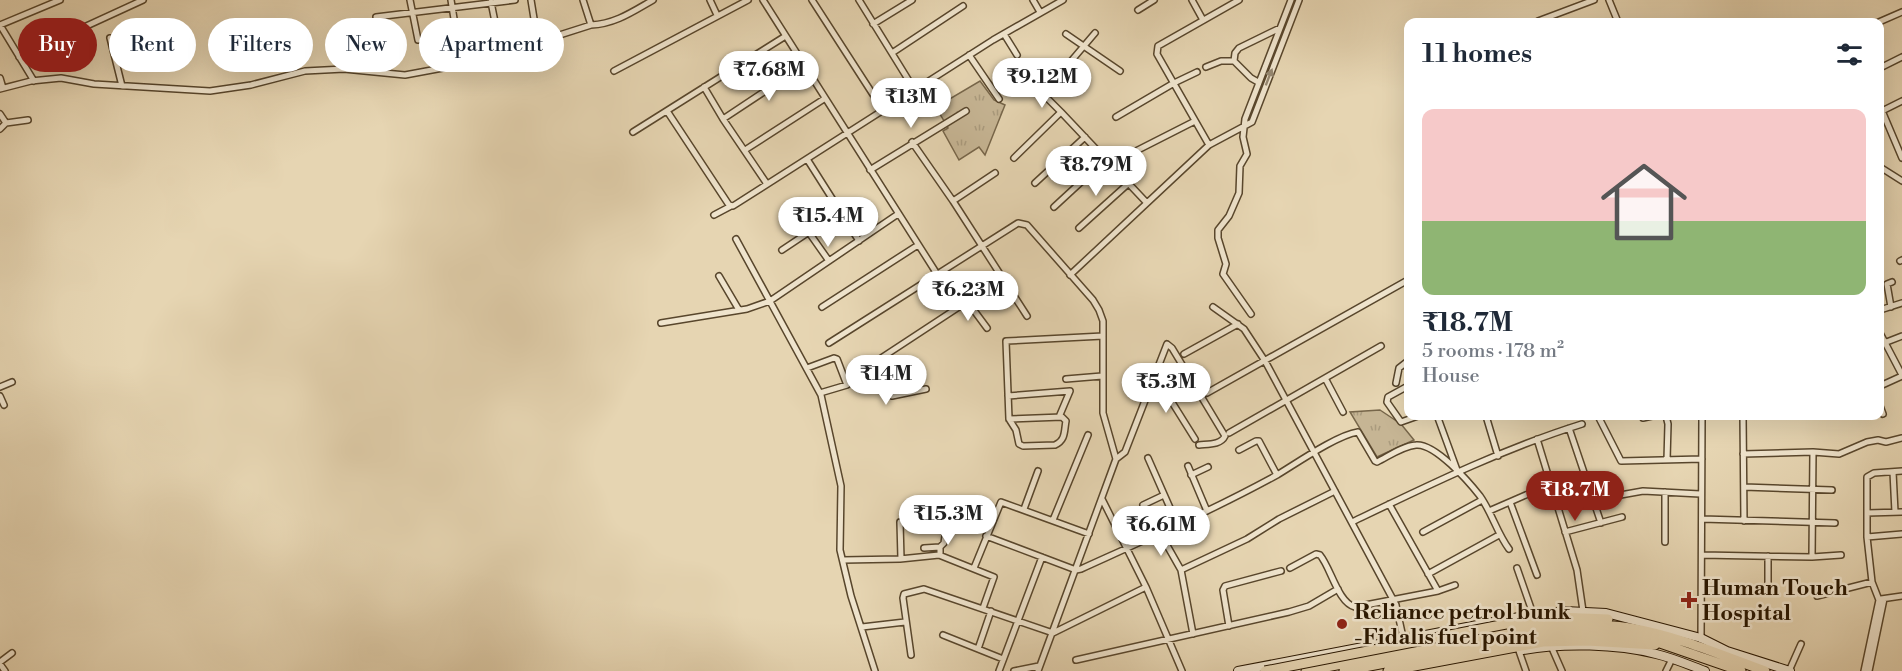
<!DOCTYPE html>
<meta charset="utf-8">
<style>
body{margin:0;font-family:"Libre Bodoni",serif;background:#f2f2f3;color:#1f2937;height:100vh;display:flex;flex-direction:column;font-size:22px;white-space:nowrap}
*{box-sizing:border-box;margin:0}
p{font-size:20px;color:#747a83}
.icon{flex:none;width:33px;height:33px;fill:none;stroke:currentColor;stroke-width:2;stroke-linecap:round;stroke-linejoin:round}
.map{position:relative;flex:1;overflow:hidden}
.side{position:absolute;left:1404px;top:18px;width:480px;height:402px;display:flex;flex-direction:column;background:#fff;border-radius:12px;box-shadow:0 6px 24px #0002}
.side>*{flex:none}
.hud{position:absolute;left:18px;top:18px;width:570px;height:54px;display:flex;gap:12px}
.price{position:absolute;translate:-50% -51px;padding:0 14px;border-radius:21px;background:#fff;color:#222;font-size:20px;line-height:39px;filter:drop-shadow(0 2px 3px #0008)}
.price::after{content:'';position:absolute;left:50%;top:36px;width:18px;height:14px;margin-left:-9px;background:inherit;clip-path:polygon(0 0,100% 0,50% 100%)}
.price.active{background:#8f2418;color:#fff}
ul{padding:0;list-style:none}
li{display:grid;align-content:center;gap:12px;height:318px;padding:0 18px}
li span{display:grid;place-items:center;height:186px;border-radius:12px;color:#555}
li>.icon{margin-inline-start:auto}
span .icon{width:108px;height:108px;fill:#fffc;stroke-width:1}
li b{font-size:26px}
h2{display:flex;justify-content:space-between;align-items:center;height:72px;padding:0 18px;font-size:26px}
.tag{padding:0 21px;border-radius:27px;background:#fff;box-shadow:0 6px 24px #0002;font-size:21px;line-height:54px}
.tag.active{background:#8f2418;color:#fff}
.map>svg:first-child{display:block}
.park{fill:url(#park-tufts);stroke:#77664a;stroke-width:1.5}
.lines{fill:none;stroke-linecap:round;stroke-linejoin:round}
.street-casing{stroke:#58462c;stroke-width:8}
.secondary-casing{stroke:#281600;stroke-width:10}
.highway-casing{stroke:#281600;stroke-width:11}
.street{stroke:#efe4cd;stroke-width:5}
.secondary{stroke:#efe4cd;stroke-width:8}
.highway{stroke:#e6d5b2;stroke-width:9}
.highway-bridge-casing{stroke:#281600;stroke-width:11;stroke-linecap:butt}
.highway-bridge{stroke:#e6d5b2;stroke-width:9}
.oneway{fill:#958771}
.poi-dot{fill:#8f2418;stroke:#efe4cd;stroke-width:2}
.labels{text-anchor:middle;stroke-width:5;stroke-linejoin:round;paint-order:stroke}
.poi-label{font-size:22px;font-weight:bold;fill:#281600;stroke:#efe4cd;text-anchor:start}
</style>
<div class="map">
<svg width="1902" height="671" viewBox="0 0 1902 671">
<defs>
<pattern id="park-tufts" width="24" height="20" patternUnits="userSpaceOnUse" patternTransform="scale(1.5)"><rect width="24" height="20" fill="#c6b594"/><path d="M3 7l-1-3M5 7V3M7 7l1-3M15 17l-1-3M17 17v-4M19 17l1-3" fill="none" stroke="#aa9b7e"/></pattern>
</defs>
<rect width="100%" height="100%" fill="#e6d5b2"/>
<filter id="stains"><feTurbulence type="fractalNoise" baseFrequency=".00333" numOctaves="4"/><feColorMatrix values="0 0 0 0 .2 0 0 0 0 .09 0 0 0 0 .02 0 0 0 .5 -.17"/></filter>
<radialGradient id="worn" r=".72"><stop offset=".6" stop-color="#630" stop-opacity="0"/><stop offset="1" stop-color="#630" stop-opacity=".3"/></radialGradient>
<!-- park -->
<path class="park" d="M980,81L994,100L1005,105L985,155L979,147L959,160L943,131L948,128L936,107Z
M1380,410L1401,424L1414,440L1377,457L1350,412Z"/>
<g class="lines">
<defs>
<path id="street" d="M410,0L418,40
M451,0L460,56
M531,0L536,31
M710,0L717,15
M763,0L937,274
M812,0L883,110
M859,0L914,89
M1033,0L1040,12
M1192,0L1203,20
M1609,0L1618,22
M491,2L496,27
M1138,10L1154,0
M376,17L515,0
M1538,21L1594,0
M1879,22L1902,12
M873,24L912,0
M0,25L34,81
M0,25L60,0
M591,25C615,24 632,12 653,0
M1004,34L1017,55
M1066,34L1120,71
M110,38L122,86
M892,53L963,6
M969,55L999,99
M19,57L143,0
M1234,61L1235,53L1239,48L1280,28
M1206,67L1221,61H1234L1251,78L1258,82
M1880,68L1902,57
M614,71L748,0
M0,78L3,88
M704,87L723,119L767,184
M0,89L31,81L61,78L94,84L210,91L251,85L305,71L344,69L405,75L475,62L591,25L583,0
M1038,89L1061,112
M1043,94L1095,33
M1880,106L1902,158
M667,111L729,205L733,206L993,40L1063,0
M1880,112L1902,101
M0,114L6,123L0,129
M1116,117L1174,83L1197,72
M723,119L803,66
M6,123L28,120
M633,132L784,37
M912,142L953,201L995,173
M1209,145L1157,54L1158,46L1239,0
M745,150L824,99
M1132,153L1195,121
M1014,158L1061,112L1147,203
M807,159L859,241
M1880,167L1902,181
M870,170L966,111
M1035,183L1085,137
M953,201L1027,316
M791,207L829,261
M1054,207L1106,159
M714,215L731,206
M1079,228L1129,183
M736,239L821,395L841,486L840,550L851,596L875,671
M782,250L809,232
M1900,261L1902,260
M1070,275L1209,145L1252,122L1299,0
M719,276L739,310
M967,301L987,328
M822,307L918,245
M1213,307L1244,329L1265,361L1396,605L1404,642
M1891,307L1887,284L1892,282
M1880,310L1902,303
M1251,314L1223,274L1226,264L1218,238V230L1229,216L1239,193L1240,166L1247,154L1243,137L1245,119L1291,0
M661,323L747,309L770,301L898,214
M1880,333L1902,375
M829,343L1018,223L1027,225L1093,300L1099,310L1103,321V413L1116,459L1038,671
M1884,343L1902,336
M1184,354L1238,324
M807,368L834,358L837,359L847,385L820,393
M1155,375L1195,439
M1325,378L1343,412
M1066,379L1102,376
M1396,383L1399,368L1408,361
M1408,386L1388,397L1387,402L1401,422L1418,416
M1880,386L1902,376
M0,387L12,382
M926,389L892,396L887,394L869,366L1003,278
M1207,393L1408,280
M0,396L4,405
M1008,396L1070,391L1059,417
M1880,406L1883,414
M1486,416L1498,456
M1598,416L1621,461L1702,459
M1666,416L1668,424L1667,460
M1743,416L1744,521
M1438,418L1457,470
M1643,418L1652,416
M1009,419L1062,417L1066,421C1064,431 1066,440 1055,445L1023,446L1019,444L1016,430L1009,419L1006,341L1103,336
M1569,428L1601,523
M1229,433L1381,346
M1537,439L1577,570L1583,611
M1239,450L1256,441H1259L1277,475
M1743,454L1813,452L1839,454L1867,442L1878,440L1886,442L1902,438
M1148,458L1178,526
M1116,459L1125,452L1167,344L1172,348L1225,436C1221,445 1208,444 1199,445
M1188,466L1207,511
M1893,472L1895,512
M1191,475L1208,467
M1744,487L1832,490
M1665,492V542
M1615,496L1643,491L1700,494
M1102,499L1146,587L1182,671
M1510,502L1537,575
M1143,505L1164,495
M1024,509L1038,471
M1489,511L1551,484
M1867,513L1902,512
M1702,519L1835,523
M1053,520L1088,435
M900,522L901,559
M1352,522C1427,486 1502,449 1582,424
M1423,532L1482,500
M1565,532L1622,517
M1160,533L1181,570L1193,634
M986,536L1076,570L1081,569C1147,539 1213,510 1277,475C1297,463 1337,435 1358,432L1375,461L1377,462C1389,456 1403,446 1416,445C1435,443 1469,482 1480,496C1492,513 1497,533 1509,549
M1867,537L1902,534
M924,548L940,547
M940,555V547L944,543L947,522
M1702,555L1812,557L1813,452
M1812,557L1841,555
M843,560L900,559L939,555L994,577L983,608
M974,568L1001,502L1089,534
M1290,568L1316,554L1320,555C1331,568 1338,603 1355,607L1438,591L1389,504
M1517,568L1533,614
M1181,570L1247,539L1279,519L1335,491
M1428,574L1499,535
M1768,586V556
M1438,591L1455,585
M1817,596L1872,582
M1881,599L1902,596
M1229,626L1223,590L1225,586L1281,571
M862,627L905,622
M943,635L1003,659
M1701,640L1702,416
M1551,646L1562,671
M978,649L991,611
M1519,651L1526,671
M911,655L903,598L904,594L924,589L1053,633L1146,587
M1076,660L1289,612L1309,606L1338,589
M0,662L12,653
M0,664L5,671
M999,671L1042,557
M1014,671L1039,666
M1666,671L1672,659
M1789,671L1801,644
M1864,671L1879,600L1872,582L1867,537V477L1874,473L1902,471
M1869,671L1884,599"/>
<path id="secondary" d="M1523,650C1564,643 1616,644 1656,654C1673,658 1689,665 1705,671
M1238,671L1519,617L1565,611L1606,613L1701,638L1727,651L1790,671"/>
<path id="highway" d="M1506,624L1557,617L1608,619
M1306,671C1354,662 1402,652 1450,643C1510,631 1569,618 1630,628C1677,636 1721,655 1765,671
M1344,671L1525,636L1585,632L1614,634L1660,643L1741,671
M1388,671L1543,642L1587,641L1655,645"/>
</defs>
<!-- street casing -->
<use href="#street" class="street-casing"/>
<!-- secondary casing -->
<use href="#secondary" class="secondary-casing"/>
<!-- highway casing -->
<use href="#highway" class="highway-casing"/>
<!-- street -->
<use href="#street" class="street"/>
<!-- secondary -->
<use href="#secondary" class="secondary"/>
<!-- highway -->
<use href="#highway" class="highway"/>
<defs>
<path id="highway-bridge" d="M1265,671L1506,624"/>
</defs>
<!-- highway-bridge casing -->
<use href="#highway-bridge" class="highway-bridge-casing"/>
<!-- highway-bridge -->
<use href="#highway-bridge" class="highway-bridge"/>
</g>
<!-- one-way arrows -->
<defs><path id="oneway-solid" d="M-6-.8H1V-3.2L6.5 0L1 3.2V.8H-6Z" transform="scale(1.5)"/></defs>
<use class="oneway" href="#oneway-solid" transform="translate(1269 77) rotate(-69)"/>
<!-- markers -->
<g class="poi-dot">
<path d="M1686 591h6v6h6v6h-6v6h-6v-6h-6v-6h6z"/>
<circle cx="1342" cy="624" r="6"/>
</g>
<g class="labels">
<!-- poi labels -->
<g class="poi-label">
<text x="1702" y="595">Human Touch<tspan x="1702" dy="25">Hospital</tspan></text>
<text x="1354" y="619">Reliance petrol bunk<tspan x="1354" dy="25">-Fidalis fuel point</tspan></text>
</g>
</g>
<rect width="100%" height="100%" filter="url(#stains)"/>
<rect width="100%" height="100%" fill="url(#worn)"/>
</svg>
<b class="price" style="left:769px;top:102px">₹7.68M</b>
<b class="price" style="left:1042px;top:109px">₹9.12M</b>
<b class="price" style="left:911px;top:129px">₹13M</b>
<b class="price" style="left:1096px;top:197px">₹8.79M</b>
<b class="price" style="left:828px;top:248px">₹15.4M</b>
<b class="price" style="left:968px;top:322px">₹6.23M</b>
<b class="price" style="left:886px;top:406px">₹14M</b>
<b class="price" style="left:1166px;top:414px">₹5.3M</b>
<b class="price active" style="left:1575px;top:522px">₹18.7M</b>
<b class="price" style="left:948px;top:546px">₹15.3M</b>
<b class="price" style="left:1161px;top:557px">₹6.61M</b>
<div class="hud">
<a class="tag active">Buy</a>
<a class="tag">Rent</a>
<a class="tag">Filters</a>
<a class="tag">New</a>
<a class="tag">Apartment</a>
</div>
<section class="side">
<h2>11 homes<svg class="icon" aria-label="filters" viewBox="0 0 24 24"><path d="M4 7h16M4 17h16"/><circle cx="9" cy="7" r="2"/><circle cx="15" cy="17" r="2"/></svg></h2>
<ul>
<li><span style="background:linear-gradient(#f6c9c9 60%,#8fb573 0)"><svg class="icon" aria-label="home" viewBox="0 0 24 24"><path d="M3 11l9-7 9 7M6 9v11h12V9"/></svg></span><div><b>₹18.7M</b><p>5 rooms · 178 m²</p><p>House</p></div></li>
</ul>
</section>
</div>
